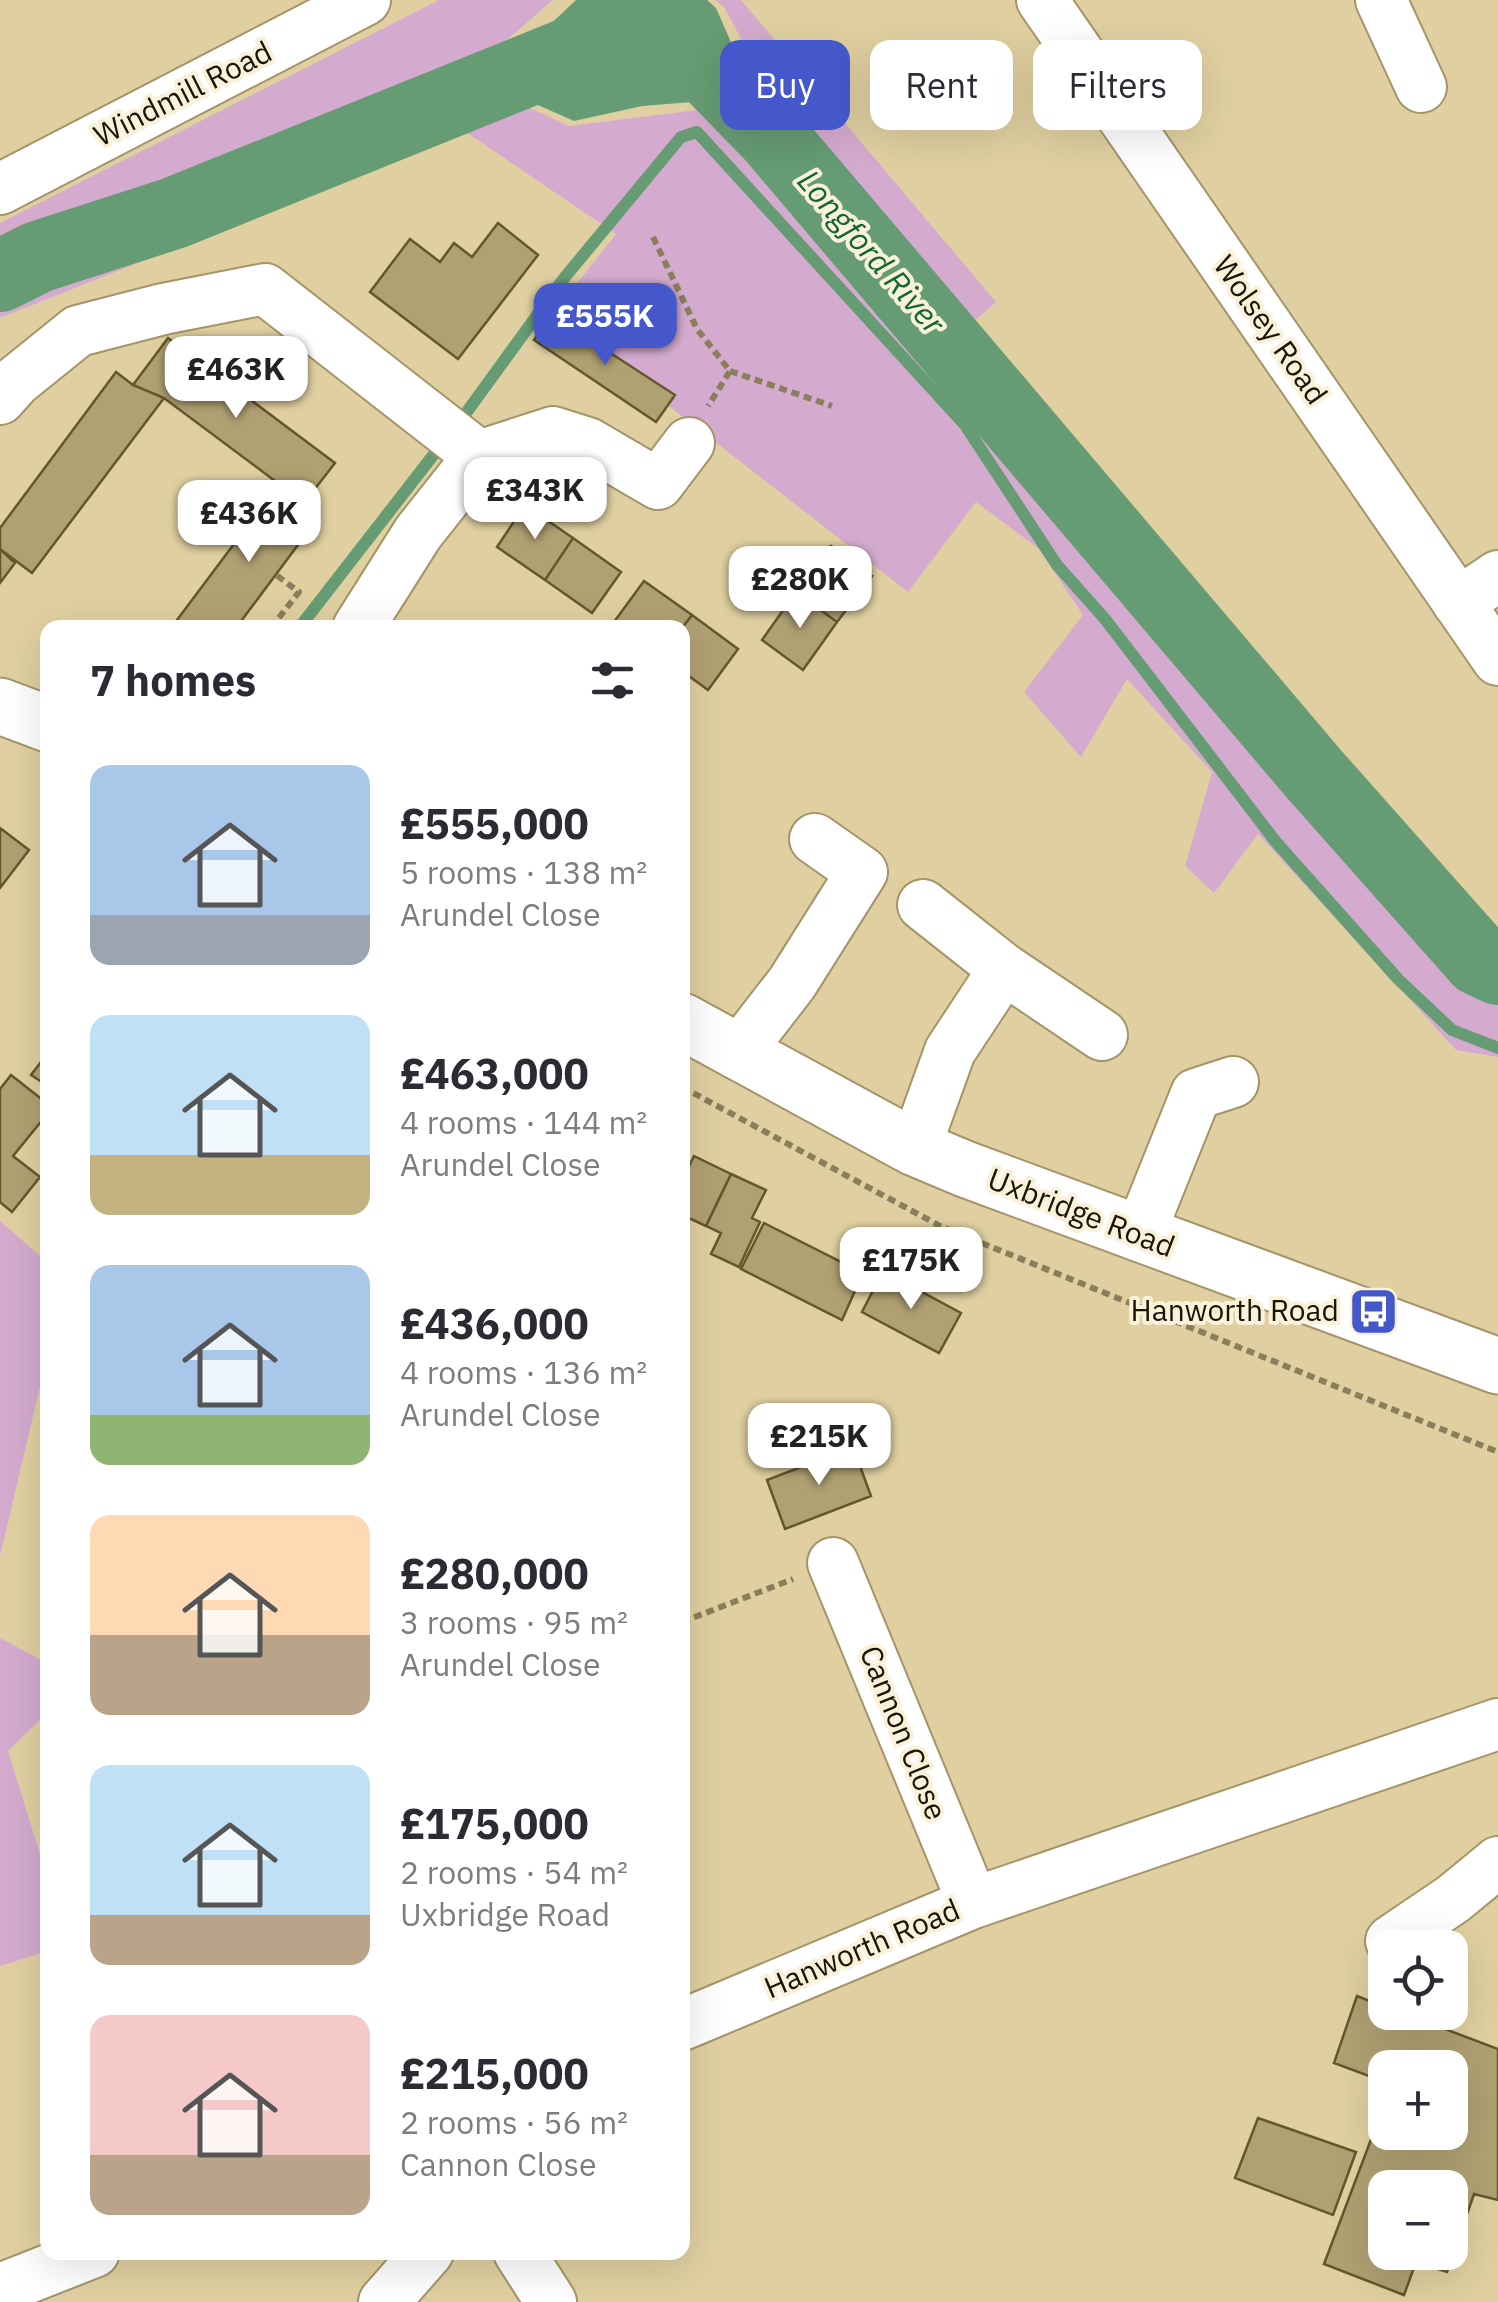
<!DOCTYPE html>
<meta charset="utf-8">
<style>
body{margin:0;font-family:"IBM Plex Sans",sans-serif;background:#f2f2f3;color:#2b2b33;height:100vh;display:flex;flex-direction:column;font-size:38px;white-space:nowrap}
*{box-sizing:border-box;margin:0}
p{font-size:32px;color:#7c7c81}
.icon{flex:none;width:55px;height:55px;fill:none;stroke:currentColor;stroke-width:2;stroke-linecap:round;stroke-linejoin:round}
.map{position:relative;flex:1;overflow:hidden}
.sheet{position:absolute;left:40px;top:620px;width:650px;height:1640px;display:flex;flex-direction:column;background:#fff;border-radius:20px;box-shadow:0 10px 40px #0002}
.sheet>*{flex:none}
.guide{position:absolute;left:720px;top:40px;width:628px;height:90px;display:flex;gap:20px}
.buttons{position:absolute;left:1368px;top:1930px;display:grid;gap:20px}
.buttons a{display:grid;place-items:center;width:100px;height:100px;border-radius:20px;background:#fff;box-shadow:0 10px 40px #0002;font-size:50px}
.price{position:absolute;translate:-50% -85px;padding:0 22px;border-radius:20px;background:#fff;color:#222;font-size:32px;line-height:65px;filter:drop-shadow(0 2px 5px #0008)}
.price::after{content:'';position:absolute;left:50%;top:60px;width:30px;height:22px;margin-left:-15px;background:inherit;clip-path:polygon(0 0,100% 0,50% 100%)}
.price.on{background:#4457cb;color:#fff}
ul{padding:0;list-style:none}
li{display:flex;align-items:center;gap:30px;height:250px;padding:0 50px}
li span{display:grid;place-items:center;flex:none;width:280px;height:200px;border-radius:20px;color:#555}
li>.icon{margin-inline-start:auto}
span .icon{width:120px;height:120px;fill:#fffc;stroke-width:1}
li b{font-size:42px}
h2{display:flex;justify-content:space-between;align-items:center;height:120px;padding:0 50px;font-size:42px}
.tag{padding:0 35px;border-radius:20px;background:#fff;box-shadow:0 10px 40px #0002;font-size:35px;line-height:90px}
.tag.on{background:#4457cb;color:#fff}
.map>svg:first-child{display:block}
.green{fill:#d4abce}
.water{fill:#669c74}
.lines{fill:none;stroke-linecap:round;stroke-linejoin:round}
.stream{stroke:#669c74;stroke-width:12}
.river{stroke:#669c74;stroke-width:72}
.building{fill:#b0a173;stroke:#65572c;stroke-width:2.5;fill-rule:evenodd}
.minor-casing{stroke:#a49468;stroke-width:54}
.major-casing{stroke:#a49468;stroke-width:59}
.path{stroke:#8a7e5c;stroke-width:6;stroke-dasharray:8 5;stroke-linecap:butt}
.minor{stroke:#fff;stroke-width:50}
.major{stroke:#fff;stroke-width:55}
.labels{text-anchor:middle;stroke-width:8;stroke-linejoin:round;paint-order:stroke}
.street-label{font-size:30px;fill:#1a1403;stroke:#f9f1da}
.poi-label{font-size:30px;fill:#1a1403;stroke:#f9f1da;text-anchor:end}
.water-label{font-size:32px;font-style:italic;fill:#106633;stroke:#f9f1da}
</style>
<div class="map">
<svg width="1498" height="2302" viewBox="0 0 1498 2302">
<rect width="100%" height="100%" fill="#e0d0a1"/>
<!-- green -->
<path class="green" d="M439,0H553L492,53L0,258V223Z
M715,0H741L996,302L968,326L765,83L724,7Z
M489,89L569,126L705,109L780,134L997,419L1053,449L1083,529L1370,860L1418,875L1423,920L1498,990V1057L1456,1050L1258,834L1214,893L1185,866L1212,772L1127,679L1081,757L1024,692L1083,615L1039,549L976,502L908,592L552,315L616,234L466,132L0,318V287Z
M0,1221L47,1262V1357L0,1556Z
M0,1638L47,1663V1713L8,1751L47,1877L48,1951L0,1966Z"/>
<!-- water -->
<path class="water" d="M576,0H707L716,8L772,136L705,101L642,106L574,121L488,83Z"/>
<g class="lines">
<!-- stream -->
<path class="stream" d="M458,424L565,277L681,137L697,132L965,425L1057,565L1105,619L1276,842L1398,979L1452,1030L1498,1048
M299,628L445,440"/>
<!-- river -->
<path class="river" d="M703,65L772,136L1314,774L1479,960L1498,969
M0,276L38,257L174,213L583,48"/>
</g>
<!-- building -->
<path class="building" d="M498,223L538,255L458,359L370,292L410,239L440,262L454,243L472,257Z
M552,315L675,395L656,422L534,340Z
M168,338L335,463L300,508L279,484L164,398L133,385Z
M116,372L133,385L164,398L32,573L0,549V528Z
M279,484L315,522L236,628H171Z
M525,505L573,538L545,580L497,547Z
M573,538L621,572L592,613L545,580Z
M831,546L872,576L837,622L796,592Z
M0,549L15,563L0,583Z
M644,581L692,615L682,628H622L614,622Z
M796,592L837,622L803,670L762,640Z
M692,615L738,649L708,690L682,671V628Z
M0,828L29,850L0,888Z
M48,1053V1086L31,1075Z
M11,1075L48,1104V1113L13,1156L40,1177L12,1212L0,1202V1089Z
M694,1156L731,1174L706,1226L682,1215V1181Z
M731,1174L766,1190L752,1218L760,1222L739,1267L711,1254L721,1233L706,1226Z
M764,1223L863,1273L842,1320L741,1269Z
M883,1271L961,1313L939,1353L862,1312Z
M853,1447L871,1496L785,1529L767,1480Z
M1357,1996L1385,2007V2012H1400L1498,2049V2200L1474,2194L1447,2272L1416,2262L1404,2295L1324,2264L1381,2113L1385,2114V2132H1450V2068H1385V2082L1334,2063ZM1385,2188H1450V2252H1385Z
M1258,2118L1356,2152L1333,2215L1235,2178Z"/>
<g class="lines">
<defs>
<path id="minor" d="M1042,0L1498,660
M1381,0L1421,87
M0,189L365,0
M0,399L16,381L78,331L163,309L265,289L479,456
M1458,603L1498,576
M358,628L418,533L479,456L553,432L588,443L658,484L689,443
M923,905L1004,969L1102,1035
M737,1054L792,983L862,872L815,839
M915,1148L950,1051L1004,969
M1139,1236L1196,1094L1233,1082
M833,1563L973,1903
M1391,1941L1453,1899L1498,1862
M682,2025L973,1903L1498,1724
M519,2252L551,2302
M0,2289L94,2252
M384,2302L428,2252"/>
<path id="major" d="M0,706L48,724
M682,1021L915,1148L965,1169L1498,1366"/>
</defs>
<!-- minor casing -->
<use href="#minor" class="minor-casing"/>
<!-- major casing -->
<use href="#major" class="major-casing"/>
<!-- path -->
<path class="path" d="M653,237L697,329L730,371L708,406
M730,371L832,406
M271,628L299,592L275,574
M682,1087L942,1227L1498,1452
M682,1622L793,1579"/>
<!-- minor -->
<use href="#minor" class="minor"/>
<!-- major -->
<use href="#major" class="major"/>
</g>
<!-- icons -->
<defs>
<symbol id="bus-square" viewBox="-11 -11 22 22"><rect x="-9" y="-9" width="18" height="18" rx="4" fill="#4457cb" stroke="#f9f1da"/><path d="M-5-6H5V4H4V6H2V4H-2V6H-4V4H-5ZM-3.5-4V0h7V-4ZM-3.5 1.2v1.5H-2V1.2ZM2 1.2v1.5H3.5V1.2Z" fill="#fff"/></symbol>
</defs>
<g fill-rule="evenodd">
<use href="#bus-square" x="1346" y="1284" width="55" height="55"/>
</g>
<g class="labels">
<!-- street labels -->
<g class="street-label">
<text transform="translate(183 94) rotate(-27)" y="10">Windmill Road</text>
<text transform="translate(1270 330) rotate(55)" y="10">Wolsey Road</text>
<text transform="translate(1081 1213) rotate(21)" y="10">Uxbridge Road</text>
<text transform="translate(903 1733) rotate(68)" y="10">Cannon Close</text>
<text transform="translate(862 1949) rotate(-23)" y="10">Hanworth Road</text>
</g>
<!-- poi labels -->
<g class="poi-label">
<text x="1339" y="1321">Hanworth Road</text>
</g>
<!-- water labels -->
<g class="water-label">
<text transform="translate(871 252) rotate(49)" y="11">Longford River</text>
</g>
</g>
</svg>
<div class="buttons">
<a><svg class="icon" aria-label="locate" viewBox="0 0 24 24"><circle cx="12" cy="12" r="6"/><path d="M12 2v4M12 18v4M2 12h4M18 12h4"/></svg></a>
<a>+</a>
<a>−</a>
</div>
<b class="price on" style="left:605px;top:368px">£555K</b>
<b class="price" style="left:236px;top:421px">£463K</b>
<b class="price" style="left:535px;top:542px">£343K</b>
<b class="price" style="left:249px;top:565px">£436K</b>
<b class="price" style="left:800px;top:631px">£280K</b>
<b class="price" style="left:911px;top:1312px">£175K</b>
<b class="price" style="left:819px;top:1488px">£215K</b>
<div class="guide">
<a class="tag on">Buy</a>
<a class="tag">Rent</a>
<a class="tag">Filters</a>
</div>
<section class="sheet">
<h2>7 homes<svg class="icon" aria-label="filters" viewBox="0 0 24 24"><path d="M4 7h16M4 17h16"/><circle cx="9" cy="7" r="2"/><circle cx="15" cy="17" r="2"/></svg></h2>
<ul>
<li><span style="background:linear-gradient(#a9c7e8 75%,#9aa5b1 0)"><svg class="icon" aria-label="home" viewBox="0 0 24 24"><path d="M3 11l9-7 9 7M6 9v11h12V9"/></svg></span><div><b>£555,000</b><p>5 rooms · 138 m²</p><p>Arundel Close</p></div></li>
<li><span style="background:linear-gradient(#bfe0f5 70%,#c2b280 0)"><svg class="icon" aria-label="home" viewBox="0 0 24 24"><path d="M3 11l9-7 9 7M6 9v11h12V9"/></svg></span><div><b>£463,000</b><p>4 rooms · 144 m²</p><p>Arundel Close</p></div></li>
<li><span style="background:linear-gradient(#a9c7e8 75%,#8fb573 0)"><svg class="icon" aria-label="home" viewBox="0 0 24 24"><path d="M3 11l9-7 9 7M6 9v11h12V9"/></svg></span><div><b>£436,000</b><p>4 rooms · 136 m²</p><p>Arundel Close</p></div></li>
<li><span style="background:linear-gradient(#ffd9b3 60%,#b9a48a 0)"><svg class="icon" aria-label="home" viewBox="0 0 24 24"><path d="M3 11l9-7 9 7M6 9v11h12V9"/></svg></span><div><b>£280,000</b><p>3 rooms · 95 m²</p><p>Arundel Close</p></div></li>
<li><span style="background:linear-gradient(#bfe0f5 75%,#b9a48a 0)"><svg class="icon" aria-label="home" viewBox="0 0 24 24"><path d="M3 11l9-7 9 7M6 9v11h12V9"/></svg></span><div><b>£175,000</b><p>2 rooms · 54 m²</p><p>Uxbridge Road</p></div></li>
<li><span style="background:linear-gradient(#f6c9c9 70%,#b9a48a 0)"><svg class="icon" aria-label="home" viewBox="0 0 24 24"><path d="M3 11l9-7 9 7M6 9v11h12V9"/></svg></span><div><b>£215,000</b><p>2 rooms · 56 m²</p><p>Cannon Close</p></div></li>
</ul>
</section>
</div>
